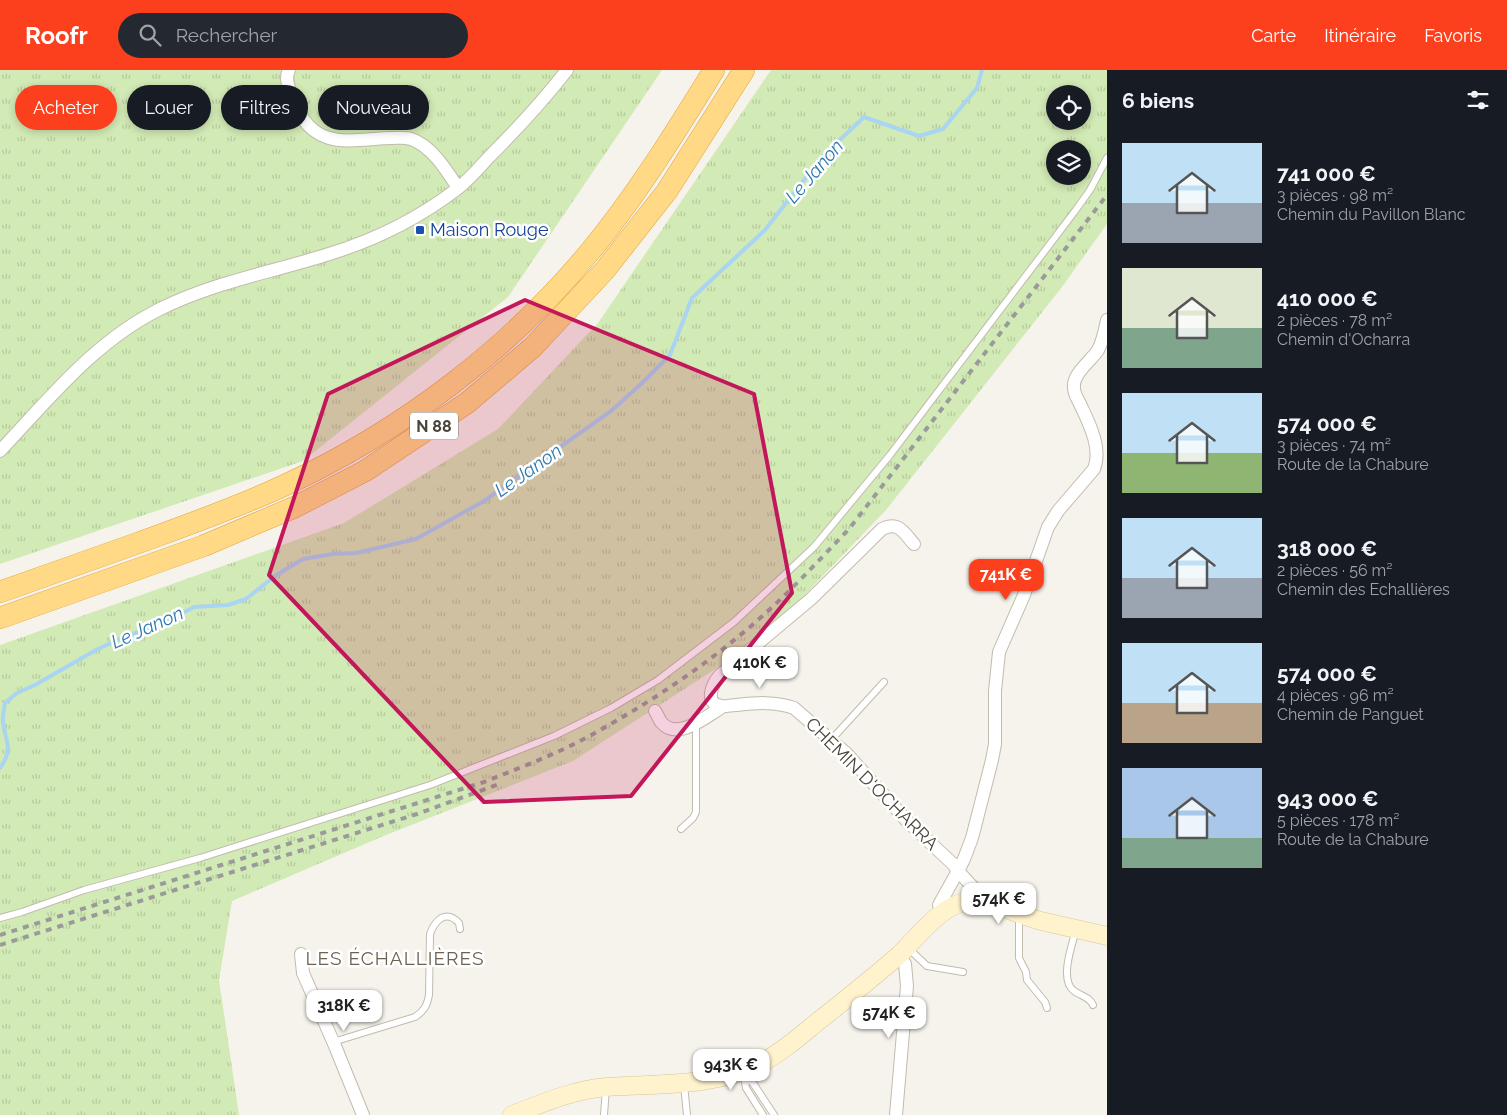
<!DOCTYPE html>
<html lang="fr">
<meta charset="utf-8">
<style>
body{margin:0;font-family:Raleway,sans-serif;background:#242831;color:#f1f3f6;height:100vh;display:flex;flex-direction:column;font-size:19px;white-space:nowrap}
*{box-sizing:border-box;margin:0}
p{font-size:16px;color:#9ea1a6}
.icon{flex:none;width:28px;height:28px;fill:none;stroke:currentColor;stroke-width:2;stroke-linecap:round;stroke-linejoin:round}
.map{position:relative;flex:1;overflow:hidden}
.details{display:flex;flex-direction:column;background:#171b24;width:400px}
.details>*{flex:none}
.banner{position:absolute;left:15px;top:15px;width:475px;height:45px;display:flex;gap:10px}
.fabs{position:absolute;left:1046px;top:15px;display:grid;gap:10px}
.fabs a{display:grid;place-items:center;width:45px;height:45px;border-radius:50%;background:#171b24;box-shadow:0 2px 8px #0003;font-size:25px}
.price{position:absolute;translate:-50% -42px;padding:0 11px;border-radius:10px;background:#fff;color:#222;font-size:16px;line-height:32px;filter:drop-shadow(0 1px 2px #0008)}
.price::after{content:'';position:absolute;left:50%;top:30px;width:15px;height:11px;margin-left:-8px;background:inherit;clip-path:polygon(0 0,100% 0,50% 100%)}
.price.on{background:#fc3f1d;color:#fff}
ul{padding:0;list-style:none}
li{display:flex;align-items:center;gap:15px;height:125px;padding:0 15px}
li span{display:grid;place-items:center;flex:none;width:140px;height:100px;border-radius:0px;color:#555}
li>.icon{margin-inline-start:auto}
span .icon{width:60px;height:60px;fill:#fffc;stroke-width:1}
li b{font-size:21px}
h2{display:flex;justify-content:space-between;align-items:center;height:60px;padding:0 15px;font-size:21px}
.tag{padding:0 18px;border-radius:22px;background:#171b24;box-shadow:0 2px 8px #0003;font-size:18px;line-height:45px}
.tag.on{background:#fc3f1d;color:#fff}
header{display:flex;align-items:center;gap:30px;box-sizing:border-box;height:70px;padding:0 25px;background:#fc3f1d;color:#fff}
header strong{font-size:24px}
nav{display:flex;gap:28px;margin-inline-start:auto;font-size:18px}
.search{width:350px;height:45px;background:#242831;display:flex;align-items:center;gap:12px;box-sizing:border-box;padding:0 18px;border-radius:28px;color:#9ea1a6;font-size:19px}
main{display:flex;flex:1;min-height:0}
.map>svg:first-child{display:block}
.grass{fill:url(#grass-tufts);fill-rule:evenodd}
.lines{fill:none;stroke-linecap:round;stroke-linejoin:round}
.stream{stroke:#a9d4f2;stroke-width:4}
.service-casing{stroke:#c2bbae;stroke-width:8}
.minor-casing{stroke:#c2bbae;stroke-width:14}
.secondary-casing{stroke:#d6c79b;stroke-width:19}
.trunk-casing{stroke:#e0a43c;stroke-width:22}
.service{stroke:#fff;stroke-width:6}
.minor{stroke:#fff;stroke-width:12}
.secondary{stroke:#fff3cd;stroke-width:18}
.trunk{stroke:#ffd985;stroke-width:21}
.rail{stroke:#9a9a9a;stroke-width:4;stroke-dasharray:6 6;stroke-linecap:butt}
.marked{fill:#c2185b;fill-opacity:0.2;stroke:#c2185b;stroke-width:4;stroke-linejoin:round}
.transit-dot{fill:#1a4fb4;stroke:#fff;stroke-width:2}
.labels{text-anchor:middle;stroke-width:5;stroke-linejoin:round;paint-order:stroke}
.shield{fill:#fff;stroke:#817c74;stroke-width:1}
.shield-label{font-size:16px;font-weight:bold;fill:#4b4439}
.transit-label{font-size:18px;fill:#164399;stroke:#fff;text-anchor:start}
.street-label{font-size:18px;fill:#4b4439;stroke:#fff}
.water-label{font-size:19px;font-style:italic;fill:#2e7ab2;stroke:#fff}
.neighbourhood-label{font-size:19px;letter-spacing:1px;fill:#6e6250;stroke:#fff}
</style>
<header>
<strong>Roofr</strong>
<div class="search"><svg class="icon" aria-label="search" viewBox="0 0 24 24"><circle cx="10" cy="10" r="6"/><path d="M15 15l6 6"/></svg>Rechercher</div>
<nav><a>Carte</a><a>Itinéraire</a><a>Favoris</a></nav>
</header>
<main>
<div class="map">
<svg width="1107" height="1045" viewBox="0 0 1107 1045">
<defs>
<pattern id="grass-tufts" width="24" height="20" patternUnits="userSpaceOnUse" patternTransform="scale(1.25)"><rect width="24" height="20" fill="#d2eab5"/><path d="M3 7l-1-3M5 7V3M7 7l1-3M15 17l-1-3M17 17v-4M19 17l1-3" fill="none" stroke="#b6ca9c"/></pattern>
</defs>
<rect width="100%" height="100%" fill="#f6f3ec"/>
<!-- grass -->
<path class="grass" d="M0,0H662L508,227L303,391L0,494Z
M771,0H1107V154L1062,217L886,440L795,535L720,596L573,691L386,765L232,831L219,910L239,1045H0V575L344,453L498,359L598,253ZM1055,24H1082V51H1055ZM1055,79H1082V106H1055Z"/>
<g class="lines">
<!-- stream -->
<path class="stream" d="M0,698C14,678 6,674 3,653C2,647 4,640 5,633L17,623L35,615L96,580L124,567L161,554L194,537L228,535L246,529L275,506L303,489L333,484L356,483L416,469L484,431L611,341L640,315L670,285L692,228L765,160L822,87L864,47L919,66L943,59L977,18L982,0"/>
<defs>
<path id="service" d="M831,670L884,612
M681,759L693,748L696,742V653
M1031,820L1019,852V888L1026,902L1027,910L1045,932L1047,938
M0,848L22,842L84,820L200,788L430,715L554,666L611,638L658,610L734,552L814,477L890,385L1075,141L1090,120L1107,88
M1076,860C1072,875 1059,910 1074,921C1081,926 1090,927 1093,935
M908,878L927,896L963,902
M333,972L415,947C424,941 427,936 429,925L430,864C435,850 446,839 459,853L460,859
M743,1002L744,1007L753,1013L774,1045
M744,1007L746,1018L763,1045
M684,1014L687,1045
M604,1045L606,1018"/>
<path id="minor" d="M289,0C284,9 290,20 293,29C296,41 301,46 308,55C330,79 363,68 392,68C398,68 405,67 411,69C432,76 447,101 458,118
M0,381C49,329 95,271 160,239C214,212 273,202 329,184C375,170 419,148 457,119C469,110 479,98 489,87C517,59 543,31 567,0
M914,474C903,462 899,451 882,459L811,529L720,605C713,613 703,633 721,636C725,637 731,635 736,635C756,633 775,631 794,638L847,684L907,751L953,794L958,801L939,835L943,843
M655,641C657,644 659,649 661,652C677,672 707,646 722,637
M981,832V826L958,801L964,789L972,768L992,690L995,674V621L999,582L1024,525L1048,457L1058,441L1094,399C1102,379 1090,355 1081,336C1079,331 1074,325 1074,318C1072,304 1091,291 1098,280C1103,271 1105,260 1107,250
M301,884L303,903L335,976L363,1045
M896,1045L907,916L905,894L899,885"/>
<path id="secondary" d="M512,1045C543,1033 573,1020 606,1017C657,1013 713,1018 761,993C781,983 799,967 816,953C844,931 871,909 898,886C916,869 937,840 961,833C984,826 1018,845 1041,851C1063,856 1085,861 1107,866"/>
<path id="trunk" d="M0,522C46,506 92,489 138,473C187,455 236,438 283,416C402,361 510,279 593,178C639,122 676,61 714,0
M0,548L203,476L295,437L365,401L467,333L533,277L605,200L667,121L744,0"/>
</defs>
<!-- service casing -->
<use href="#service" class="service-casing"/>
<!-- minor casing -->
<use href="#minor" class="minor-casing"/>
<!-- secondary casing -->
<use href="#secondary" class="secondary-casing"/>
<!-- trunk casing -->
<use href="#trunk" class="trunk-casing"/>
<!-- service -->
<use href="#service" class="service"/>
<!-- minor -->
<use href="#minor" class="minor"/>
<!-- secondary -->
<use href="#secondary" class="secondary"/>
<!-- trunk -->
<use href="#trunk" class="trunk"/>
<!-- rail -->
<path class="rail" d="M0,865L484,712C524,696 565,681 602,659C657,628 710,592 758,550C790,522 819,490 849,459L1107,125
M0,875L417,744L499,714"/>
</g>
<!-- marked area -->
<path class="marked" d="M525,230L754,324L792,523L631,726L484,732L269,505L328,324Z"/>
<!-- markers -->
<rect class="transit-dot" x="415" y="155" width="10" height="10" rx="2.5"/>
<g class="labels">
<!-- shield labels -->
<rect class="shield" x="410" y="342.5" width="48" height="27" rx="4"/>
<g class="shield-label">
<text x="434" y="362">N 88</text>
</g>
<!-- transit labels -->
<g class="transit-label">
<text x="430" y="166">Maison Rouge</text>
</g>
<!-- street labels -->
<g class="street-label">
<text transform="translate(872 714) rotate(45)" y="6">CHEMIN D'OCHARRA</text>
</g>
<!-- water labels -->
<g class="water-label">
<text transform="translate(814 101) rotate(-49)" y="7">Le Janon</text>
<text transform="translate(528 400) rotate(-35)" y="7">Le Janon</text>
<text transform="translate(147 557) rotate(-24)" y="7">Le Janon</text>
</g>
<!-- neighbourhood labels -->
<g class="neighbourhood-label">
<text x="395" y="895">LES ÉCHALLIÈRES</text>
</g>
</g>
</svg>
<div class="fabs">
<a><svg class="icon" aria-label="locate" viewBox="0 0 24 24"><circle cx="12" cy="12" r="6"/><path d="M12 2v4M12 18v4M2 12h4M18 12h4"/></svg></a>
<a><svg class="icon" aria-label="layers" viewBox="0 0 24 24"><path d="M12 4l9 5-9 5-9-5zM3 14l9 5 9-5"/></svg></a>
</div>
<b class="price on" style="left:1006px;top:531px">741K €</b>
<b class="price" style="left:760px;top:619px">410K €</b>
<b class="price" style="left:999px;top:855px">574K €</b>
<b class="price" style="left:344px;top:962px">318K €</b>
<b class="price" style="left:889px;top:969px">574K €</b>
<b class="price" style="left:731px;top:1021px">943K €</b>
<div class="banner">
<a class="tag on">Acheter</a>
<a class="tag">Louer</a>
<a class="tag">Filtres</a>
<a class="tag">Nouveau</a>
</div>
</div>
<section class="details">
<h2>6 biens<svg class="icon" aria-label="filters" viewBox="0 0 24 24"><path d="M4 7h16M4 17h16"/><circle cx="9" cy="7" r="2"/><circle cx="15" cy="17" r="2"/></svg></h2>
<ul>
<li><span style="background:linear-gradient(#bfe0f5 60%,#9aa5b1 0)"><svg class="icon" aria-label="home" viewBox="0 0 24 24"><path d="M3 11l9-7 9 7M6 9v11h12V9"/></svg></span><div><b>741 000 €</b><p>3 pièces · 98 m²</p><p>Chemin du Pavillon Blanc</p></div></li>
<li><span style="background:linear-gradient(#dfe7d0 60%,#7fa58c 0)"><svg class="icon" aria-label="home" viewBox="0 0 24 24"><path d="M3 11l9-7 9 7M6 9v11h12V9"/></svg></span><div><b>410 000 €</b><p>2 pièces · 78 m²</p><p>Chemin d'Ocharra</p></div></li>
<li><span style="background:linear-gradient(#bfe0f5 60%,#8fb573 0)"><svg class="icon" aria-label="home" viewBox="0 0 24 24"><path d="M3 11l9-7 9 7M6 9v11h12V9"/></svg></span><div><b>574 000 €</b><p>3 pièces · 74 m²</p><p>Route de la Chabure</p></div></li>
<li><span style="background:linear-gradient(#bfe0f5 60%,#9aa5b1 0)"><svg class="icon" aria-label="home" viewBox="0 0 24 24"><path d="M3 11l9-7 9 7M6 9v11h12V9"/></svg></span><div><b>318 000 €</b><p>2 pièces · 56 m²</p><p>Chemin des Echallières</p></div></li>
<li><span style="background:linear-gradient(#bfe0f5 60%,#b9a48a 0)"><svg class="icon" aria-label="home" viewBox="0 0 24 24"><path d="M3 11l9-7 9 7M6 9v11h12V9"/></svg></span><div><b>574 000 €</b><p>4 pièces · 96 m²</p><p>Chemin de Panguet</p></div></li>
<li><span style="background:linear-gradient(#a9c7e8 70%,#7fa58c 0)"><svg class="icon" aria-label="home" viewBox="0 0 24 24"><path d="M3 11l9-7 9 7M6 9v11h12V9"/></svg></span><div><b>943 000 €</b><p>5 pièces · 178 m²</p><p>Route de la Chabure</p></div></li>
</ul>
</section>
</main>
